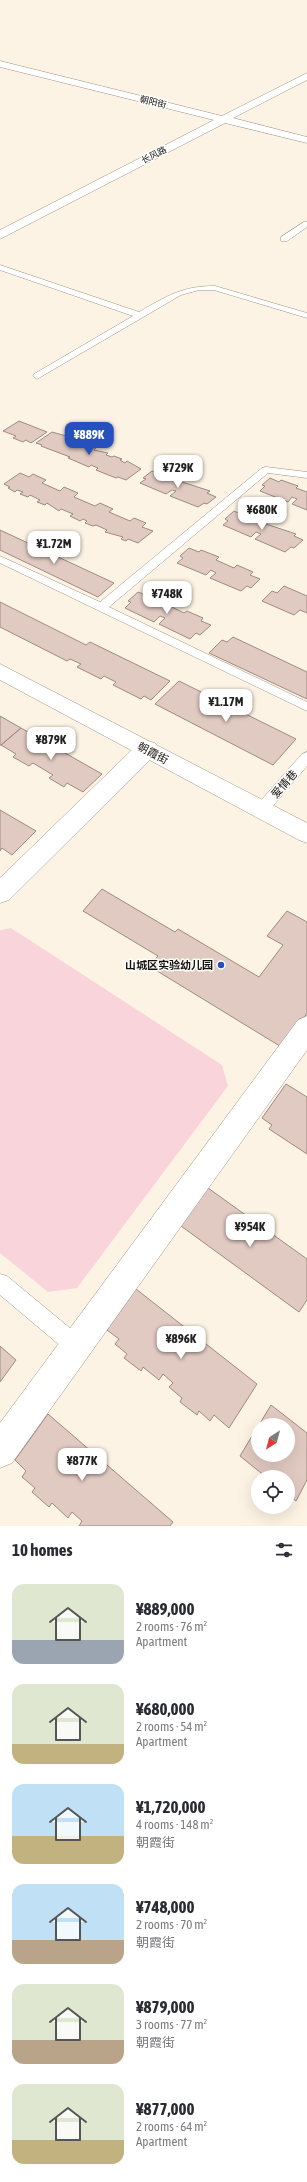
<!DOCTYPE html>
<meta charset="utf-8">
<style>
body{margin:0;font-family:"Asap Condensed","Noto Sans SC",sans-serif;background:#f2f2f3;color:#2b2b33;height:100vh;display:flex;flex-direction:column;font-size:15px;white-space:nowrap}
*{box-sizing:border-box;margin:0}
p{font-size:13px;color:#7c7c81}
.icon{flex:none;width:22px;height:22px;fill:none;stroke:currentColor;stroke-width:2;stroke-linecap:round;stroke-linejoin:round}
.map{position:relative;height:1526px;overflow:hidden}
.sheet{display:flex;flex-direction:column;background:#fff;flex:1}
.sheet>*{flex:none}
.needle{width:26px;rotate:216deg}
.buttons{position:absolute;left:251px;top:1418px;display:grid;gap:8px}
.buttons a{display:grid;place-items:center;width:44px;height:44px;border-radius:50%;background:#fff;box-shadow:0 4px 16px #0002;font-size:20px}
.price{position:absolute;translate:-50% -34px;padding:0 9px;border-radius:8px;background:#fff;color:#222;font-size:13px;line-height:26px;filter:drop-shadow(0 1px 2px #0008)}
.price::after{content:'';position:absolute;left:50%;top:24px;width:12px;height:9px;margin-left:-6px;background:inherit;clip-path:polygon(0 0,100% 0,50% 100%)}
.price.current{background:#2550be;color:#fff}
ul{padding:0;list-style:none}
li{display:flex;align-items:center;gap:12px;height:100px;padding:0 12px}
li span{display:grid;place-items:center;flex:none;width:112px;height:80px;border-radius:12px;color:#555}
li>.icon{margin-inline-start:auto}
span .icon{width:48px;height:48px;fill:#fffc;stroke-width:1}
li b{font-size:17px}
h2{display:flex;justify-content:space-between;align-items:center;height:48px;padding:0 12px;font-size:17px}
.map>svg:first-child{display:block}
.green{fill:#f9d5db}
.building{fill:#e1cac2;stroke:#9e8a82}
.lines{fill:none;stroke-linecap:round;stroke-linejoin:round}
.service-casing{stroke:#9e9282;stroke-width:1}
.minor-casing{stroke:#9e9282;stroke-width:1}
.tertiary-casing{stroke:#9e9282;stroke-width:1}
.secondary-casing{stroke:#9e9282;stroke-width:1}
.service{fill:#fff;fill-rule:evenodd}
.minor{fill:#fff;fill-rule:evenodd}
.tertiary{fill:#fff;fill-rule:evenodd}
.secondary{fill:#fff;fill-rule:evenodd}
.poi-dot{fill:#2550be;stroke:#fff;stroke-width:1.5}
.labels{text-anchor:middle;stroke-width:3;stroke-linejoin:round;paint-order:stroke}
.far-street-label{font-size:9px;fill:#15100a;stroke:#fff}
.street-label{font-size:11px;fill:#15100a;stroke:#fff}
.poi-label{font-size:11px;font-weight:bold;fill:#15100a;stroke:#fff;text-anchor:end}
</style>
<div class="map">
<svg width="307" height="1526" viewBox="0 0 307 1526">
<rect width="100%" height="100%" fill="#fdf3e4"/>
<!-- green -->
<path class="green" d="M11,928L222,1065L228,1086L77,1288L48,1292L0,1253V930Z"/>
<!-- building -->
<path class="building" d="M19,421L47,432L31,443L26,440L23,442L13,438L16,436L3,431Z
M52,432L70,437L67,439L71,440L73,439L81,442L79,443L86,446L88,445L96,448L94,450L108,453L106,455L112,457L114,456L122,459L120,460L125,463L127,461L141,469L126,480L118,477L116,478L96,470L98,468L91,465L89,467L68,458L70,457L41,446L42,445L36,443Z
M152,471L160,474L163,472L179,478L176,480L210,491L207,493L216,497L207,504L204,503L198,507L170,496L176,491L172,490L166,494L140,483L146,479L143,478Z
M20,473L29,477L33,474L46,480L42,483L60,491L64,487L78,493L74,497L95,506L100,503L113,509L109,512L130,521L134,518L146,523L142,527L153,531L138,543L128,539L126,541L121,539L123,537L105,532L107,530L96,525L93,526L85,523L87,521L83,519L80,521L70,516L73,514L61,509L59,511L47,503L45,505L37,502L40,500L30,495L28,497L20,494L23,492L17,490L15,492L8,488L10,487L4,484Z
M270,478L279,482L281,480L298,486L296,488L307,492V510L292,504L297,499L292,497L288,502L260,491L265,486L262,485Z
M234,511L243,515L245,513L262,520L260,522L296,534L294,536L303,540L294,548L291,547L285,552L255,539L261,534L256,532L251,537L223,525L228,521L225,519Z
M0,530L114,583L98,597L0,550Z
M189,548L199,552L201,550L219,557L216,560L234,568L237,565L253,572L250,575L260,579L251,588L247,586L241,591L210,578L216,573L211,570L206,575L177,563L183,558L180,556Z
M284,586L307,596V613L300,610L294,615L262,601L272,591L277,593Z
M138,592L148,596L151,594L169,602L166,604L184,613L187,611L203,618L201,621L211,625L200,635L196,633L190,639L159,624L165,618L160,616L154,622L125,608L131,602L128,601Z
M0,602L86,645L90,642L170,681L151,700L144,696L141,699L113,685L116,682L104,676L101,679L77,667L81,664L70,659L67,661L0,627Z
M233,637L307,672V699L209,653L222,640L227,642Z
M179,681L296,739L273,765L155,704Z
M0,716L21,728L1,745H0Z
M21,728L102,774L83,792L67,783L64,787L49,778L53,775L33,763L29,766L13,757L16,754L1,745Z
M0,810L36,831L12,855L2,848L0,851Z
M102,889L175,932L178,929L259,977L283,945L267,936L287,911L307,922V1013L283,1048L149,966L158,956L83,911Z
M286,1084L307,1097V1154L269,1129L272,1125L262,1118Z
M208,1188L307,1259V1300L299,1312L181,1226Z
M136,1289L257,1384L229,1428L214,1415L210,1421L199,1411L197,1415L180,1402L182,1398L169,1387L173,1383L163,1374L159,1380L143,1367L141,1371L124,1358L127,1354L115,1344L119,1339L107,1330Z
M0,1346L16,1360L0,1382Z
M271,1405L307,1433V1480L296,1501L288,1495V1477H266L240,1456L258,1426V1455H288V1425H259Z
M48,1414L173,1522L170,1526H79L82,1521L72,1512L68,1518L52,1503L49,1507L32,1492L35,1488L22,1477L26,1471L15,1460Z"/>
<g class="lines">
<defs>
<path id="service" d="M304,222H307V227L287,241H281V237Z
M0,265L139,312C167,296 182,286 215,286L307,313V318L214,290H199L181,295L37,379L33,376L34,374L133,316L0,270Z
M266,467L307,472V478L268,473L109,607L307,702V711L0,563V556L100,602L262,468Z
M307,752V766L266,814H256L254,810L256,806L302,754Z
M0,1274L7,1276L83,1339L86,1346L83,1353L76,1356L69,1353L0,1295Z"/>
<path id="minor" d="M147,741L155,743L158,749L155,755L9,900L0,903V878L139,743Z
M307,1016V1050L12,1463L0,1468V1423L298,1020Z"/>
<path id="tertiary" d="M0,664L307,823V843L299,840L0,680Z"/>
<path id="secondary" d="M0,61L222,116L307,73V80L233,118L307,137V143L225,123L0,239V230L214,120L0,67Z"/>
</defs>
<!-- service casing -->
<use href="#service" class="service-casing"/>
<!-- minor casing -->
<use href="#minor" class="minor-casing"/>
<!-- tertiary casing -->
<use href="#tertiary" class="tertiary-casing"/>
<!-- secondary casing -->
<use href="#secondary" class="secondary-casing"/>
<!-- service -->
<use href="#service" class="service"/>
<!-- minor -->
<use href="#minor" class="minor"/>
<!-- tertiary -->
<use href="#tertiary" class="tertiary"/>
<!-- secondary -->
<use href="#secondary" class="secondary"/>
</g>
<!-- markers -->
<circle class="poi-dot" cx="221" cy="965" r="4"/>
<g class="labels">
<!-- far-street labels -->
<g class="far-street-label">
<text transform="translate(153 102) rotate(14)" y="3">朝阳街</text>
<text transform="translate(154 155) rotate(-27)" y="3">长风路</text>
</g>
<!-- street labels -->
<g class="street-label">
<text transform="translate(153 753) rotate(28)" y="4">朝霞街</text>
<text transform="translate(284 784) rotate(-49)" y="4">爱情巷</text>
</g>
<!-- poi labels -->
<g class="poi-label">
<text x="213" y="969">山城区实验幼儿园</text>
</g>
</g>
</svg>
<div class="buttons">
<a><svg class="needle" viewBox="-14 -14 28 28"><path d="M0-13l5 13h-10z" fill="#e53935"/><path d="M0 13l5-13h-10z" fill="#7c7c81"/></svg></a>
<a><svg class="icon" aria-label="locate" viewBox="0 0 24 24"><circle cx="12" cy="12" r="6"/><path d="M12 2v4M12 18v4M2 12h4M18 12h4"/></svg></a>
</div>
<b class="price current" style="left:89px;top:456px">¥889K</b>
<b class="price" style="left:178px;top:489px">¥729K</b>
<b class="price" style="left:262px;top:531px">¥680K</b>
<b class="price" style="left:54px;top:565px">¥1.72M</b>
<b class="price" style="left:167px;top:615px">¥748K</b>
<b class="price" style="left:226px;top:723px">¥1.17M</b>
<b class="price" style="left:51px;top:761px">¥879K</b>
<b class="price" style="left:250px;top:1248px">¥954K</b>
<b class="price" style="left:181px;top:1360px">¥896K</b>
<b class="price" style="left:82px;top:1482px">¥877K</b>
</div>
<section class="sheet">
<h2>10 homes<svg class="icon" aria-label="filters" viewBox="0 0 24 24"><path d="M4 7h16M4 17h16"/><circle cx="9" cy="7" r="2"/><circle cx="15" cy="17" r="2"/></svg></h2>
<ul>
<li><span style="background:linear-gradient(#dfe7d0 70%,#9aa5b1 0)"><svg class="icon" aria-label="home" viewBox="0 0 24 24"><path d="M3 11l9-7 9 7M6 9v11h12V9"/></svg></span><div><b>¥889,000</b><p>2 rooms · 76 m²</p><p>Apartment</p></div></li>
<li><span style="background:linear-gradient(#dfe7d0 75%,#c2b280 0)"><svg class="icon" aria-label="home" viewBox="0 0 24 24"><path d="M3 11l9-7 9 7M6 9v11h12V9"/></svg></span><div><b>¥680,000</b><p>2 rooms · 54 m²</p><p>Apartment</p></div></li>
<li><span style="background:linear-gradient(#bfe0f5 65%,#c2b280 0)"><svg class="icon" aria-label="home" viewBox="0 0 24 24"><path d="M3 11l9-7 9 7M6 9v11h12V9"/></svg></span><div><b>¥1,720,000</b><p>4 rooms · 148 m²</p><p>朝霞街</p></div></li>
<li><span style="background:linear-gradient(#bfe0f5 70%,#b9a48a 0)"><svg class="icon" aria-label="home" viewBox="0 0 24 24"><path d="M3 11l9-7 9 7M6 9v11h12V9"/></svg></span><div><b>¥748,000</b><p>2 rooms · 70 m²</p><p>朝霞街</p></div></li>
<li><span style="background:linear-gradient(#dfe7d0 70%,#b9a48a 0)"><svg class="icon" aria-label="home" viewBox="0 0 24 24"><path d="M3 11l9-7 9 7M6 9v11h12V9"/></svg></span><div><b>¥879,000</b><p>3 rooms · 77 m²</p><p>朝霞街</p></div></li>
<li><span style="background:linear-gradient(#dfe7d0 70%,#c2b280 0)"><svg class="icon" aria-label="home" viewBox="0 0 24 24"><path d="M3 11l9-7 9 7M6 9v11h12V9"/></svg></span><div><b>¥877,000</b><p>2 rooms · 64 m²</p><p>Apartment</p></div></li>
</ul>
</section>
